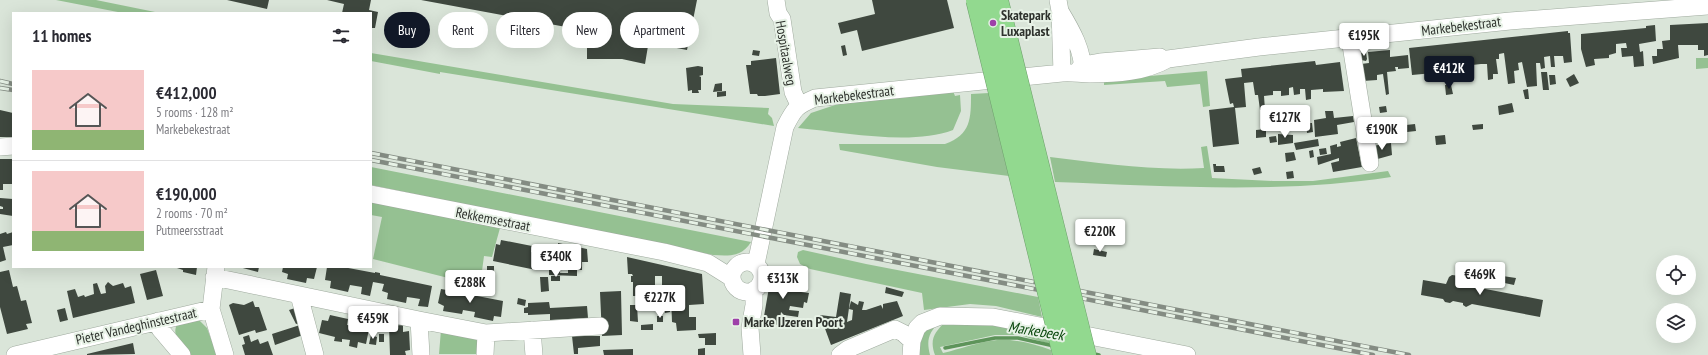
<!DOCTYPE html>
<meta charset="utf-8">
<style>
body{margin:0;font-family:"PT Sans Narrow",sans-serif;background:#f7f7f7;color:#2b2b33;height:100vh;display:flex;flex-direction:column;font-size:15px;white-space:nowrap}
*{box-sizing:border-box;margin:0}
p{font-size:13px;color:#7c7c81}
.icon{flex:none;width:22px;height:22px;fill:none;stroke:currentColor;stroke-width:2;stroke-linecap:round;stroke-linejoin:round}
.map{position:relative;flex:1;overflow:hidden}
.details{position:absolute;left:12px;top:12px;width:360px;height:256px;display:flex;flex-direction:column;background:#fff;border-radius:0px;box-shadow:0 4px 16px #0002}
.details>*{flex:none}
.banner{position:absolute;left:384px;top:12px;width:380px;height:36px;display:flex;gap:8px}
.tools{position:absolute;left:1656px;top:255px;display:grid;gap:8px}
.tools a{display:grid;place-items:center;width:40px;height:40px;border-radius:50%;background:#fff;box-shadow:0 4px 16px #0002;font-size:20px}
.price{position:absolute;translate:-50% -34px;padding:0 9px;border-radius:4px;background:#fff;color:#222;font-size:13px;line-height:26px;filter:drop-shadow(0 1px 2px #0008)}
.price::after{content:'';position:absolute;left:50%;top:24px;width:12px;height:9px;margin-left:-6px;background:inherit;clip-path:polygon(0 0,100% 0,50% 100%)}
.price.on{background:#111827;color:#fff}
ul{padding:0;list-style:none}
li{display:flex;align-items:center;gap:12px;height:100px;padding:0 20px}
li+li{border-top:1px solid #e1e1e2}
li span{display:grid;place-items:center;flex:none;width:112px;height:80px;border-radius:0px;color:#555}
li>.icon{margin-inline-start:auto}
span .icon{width:48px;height:48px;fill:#fffc;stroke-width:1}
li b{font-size:17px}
h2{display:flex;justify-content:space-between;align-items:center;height:48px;padding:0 20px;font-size:17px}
.pill{padding:0 14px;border-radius:18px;background:#fff;box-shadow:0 4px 16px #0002;font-size:14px;line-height:36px}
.pill.on{background:#111827;color:#fff}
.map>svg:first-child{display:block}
.green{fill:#95c192}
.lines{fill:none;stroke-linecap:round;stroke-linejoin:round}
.stream{stroke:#5d945a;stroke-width:3.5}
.building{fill:#3f483f}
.minor-casing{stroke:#9faa9e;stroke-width:18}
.minor{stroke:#fff;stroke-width:17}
.rail-casing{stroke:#848c83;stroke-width:4.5}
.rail{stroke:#e7f2e6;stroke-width:3;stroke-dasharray:9;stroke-linecap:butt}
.highway-bridge-casing{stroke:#6f9f6d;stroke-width:23;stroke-linecap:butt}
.highway-bridge{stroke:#92d98f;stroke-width:22}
.poi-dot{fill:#9e40a9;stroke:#e7f2e6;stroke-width:1.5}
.labels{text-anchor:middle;stroke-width:4;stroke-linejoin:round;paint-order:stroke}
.poi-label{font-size:14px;font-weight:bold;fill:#2e322d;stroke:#e7f2e6;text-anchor:start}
.street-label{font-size:14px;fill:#2e322d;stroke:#e7f2e6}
.water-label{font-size:15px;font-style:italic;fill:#08460b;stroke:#e7f2e6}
</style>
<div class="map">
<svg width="1708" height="355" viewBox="0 0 1708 355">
<rect width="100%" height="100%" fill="#dae5d9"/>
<!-- green -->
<path class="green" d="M56,0H96L160,13H123Z
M371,53L673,104L769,108L768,114L772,118L774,126L440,72V74L371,61Z
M1696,58H1708V68L1696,69Z
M1207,71L1210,106L1203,107L1200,84L1167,87L1165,81L1104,85V80Z
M953,91L955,96L960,95L961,111L953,130C911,146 843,132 798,128L811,113L847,101Z
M989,93L1009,176L937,167L840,150L839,144H945C971,135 971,118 971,94Z
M1207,146L1212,178L1273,181H1313L1388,171L1391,177C1280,194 1167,186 1055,182L1050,157C1101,163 1152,171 1204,168L1201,147Z
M371,167L751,242C742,257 729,256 713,255L371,185Z
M371,202L500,228L492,257L484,256L480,286L373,259L382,217L371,215Z
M803,250L866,264L1038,297L1042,317L996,306L970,304L924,310L922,293L810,269L800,264L797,257L798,252Z
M198,319L207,328L217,355H191C182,345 171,338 177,324Z
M962,319L1047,332L1050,344L1019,335H995L940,347L943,353C960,349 978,342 997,340C1016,339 1034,344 1051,350L1052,355H935C929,339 935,332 946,321Z
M940,321C929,333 926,339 930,355H919L916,348L922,330Z
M441,330L478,334L477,354H439Z"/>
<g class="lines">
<!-- stream -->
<path class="stream" d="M945,348L995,338H1018L1054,346
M1091,353L1099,355"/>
</g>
<!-- building -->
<path class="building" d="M227,0H269L267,9Z
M327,0H371L369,10L378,12L375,28H371V13H342L344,4Z
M421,0H697L687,50L646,42L645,45L648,46L645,64L622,59H587V41H593V32Z
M872,0H947L954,28L862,51L857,30L841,34L838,23L875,14Z
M1708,23V55L1704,56V50H1698V45H1678L1679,58L1653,64L1652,56H1657V49H1663L1662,41L1670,40V25Z
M1655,25L1656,41L1639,44L1640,52L1643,51L1644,66L1634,67L1633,56L1622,57L1621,48H1627L1626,43L1616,44V53L1609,55V58L1594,59L1595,65L1586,67L1581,49V34L1646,28V26Z
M1568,31V33H1570L1572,62L1564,63L1563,56H1554L1555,67H1551L1550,56L1544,57L1545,68L1541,69L1540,63H1536L1537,86L1527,87L1522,62L1518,63L1519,70L1514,71L1515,83L1508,84L1504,53L1499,54V59H1496L1498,74H1493V79L1488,80L1487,64H1481L1472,65L1473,75H1469L1470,81H1467L1466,76L1445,80L1444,72L1412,75L1409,48Z
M845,45L847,55L843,56L841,46Z
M753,50L760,51L759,56L752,55Z
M1390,50V57L1408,55L1409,68L1398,69V67H1395L1396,71L1387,72L1389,94L1386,95L1383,74L1377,75V80L1363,81L1361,64L1369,63L1368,52Z
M1361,53H1366L1367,59L1366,61L1361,60Z
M776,58L780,94L765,96H758L757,94H750L746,65H751V61Z
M1315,61L1316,65L1340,62L1344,91L1323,92V89L1311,90V99L1306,100L1305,89H1300V94L1294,95L1293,87L1289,88V95L1281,96V91H1273V95L1264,96L1265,110H1260L1258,95H1255L1253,82L1244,83L1246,107L1235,108L1239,144L1213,147L1209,110L1234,107L1233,103L1230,104L1225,79L1242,77L1241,69Z
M698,66L703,67V75L699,76L701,77V90H698L699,93H692V90L688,91L686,68Z
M1541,72H1547L1549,90H1543Z
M1574,74L1579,83L1570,87L1566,79Z
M1549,75H1555L1556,84L1550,85Z
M722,83V91L713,92L715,84Z
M1445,85H1451L1453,94L1446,95Z
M1528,89L1529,99H1525L1523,90Z
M726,91V96L717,97V92Z
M1512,103L1514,112L1499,115L1498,106Z
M1386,106L1387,112L1380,113L1379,107Z
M0,110L13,113V137H0Z
M1325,111H1333L1334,118L1353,116L1354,122L1337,125L1338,134L1315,137L1314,120L1326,118Z
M1306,123H1312L1313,132L1307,133Z
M1415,124L1416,131L1407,132L1406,125Z
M1483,124V129L1473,130L1472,125Z
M1266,129V137L1256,138V130Z
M1278,134L1293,135V143L1278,145Z
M1445,135L1446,144L1436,145L1435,136Z
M1276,136L1277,142L1270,143L1269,137Z
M1356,138L1362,167L1333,172L1331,163L1339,161V158L1318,165L1317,157L1331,154L1330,146L1337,144V147L1341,146L1340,142Z
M1318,139L1319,146L1296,150L1294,143Z
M1391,143L1392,155L1374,160L1372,146Z
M1326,148L1327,154L1320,155L1319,149Z
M1313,150L1314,157L1310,158L1309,151Z
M1294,152L1296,160L1286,162L1285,153Z
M0,159H13V184H3V190H0Z
M1213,164H1216V166H1224L1225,172H1214Z
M1260,167L1262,173L1254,175L1252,169Z
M1293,171L1294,178L1287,179L1286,172Z
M0,198L13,199V216L0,214V209H3V207L0,206Z
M6,232L7,234L13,232V245L3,247L6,260L0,262V234Z
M501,240L532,246L531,252L539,254L536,270L493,261L496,244L500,245Z
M558,243L587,249L588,262H582V270H577V276L549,275V270H560V273H568V270H565V262H558Z
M1094,249L1107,252L1106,257L1093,255Z
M627,257L702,274L704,304L689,305V317H696V330L677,331L676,323L672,322L671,295H664V290H662V276H655V288L637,287L638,296H633V282H631V276H633L632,274H628Z
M487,266H494V278H491L493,293L487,292Z
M174,267H197L196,275L183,272V270Z
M239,267H259L258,272Z
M283,267H317L314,279L307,278L306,283L287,279L288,274L282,272Z
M327,267H343L375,273V272L380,273V275L432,286L428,307L418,306L420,299L414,298L407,297L406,303L387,299L388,293L382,291L384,284L373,282L370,296L361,294L362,287L350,285L348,292L330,288L331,281L325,280Z
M9,270L13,287L17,286L21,301L26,300L32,323L26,324L28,329L7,334L0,307V272Z
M156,270L163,296L147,300L140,274Z
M1452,275L1469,277L1474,281L1475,287L1543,300L1540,317L1472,304L1466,307L1463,305V303L1453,301L1450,303L1445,302L1443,299L1421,295L1423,280L1446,284L1449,277Z
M1496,275L1516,278L1514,285L1495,281Z
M551,276H560V281H551Z
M771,276L798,281L797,289L801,290V292L809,293L807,303L804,302L803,308L790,306L789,310L799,311L798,317L784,315L781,312L779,325L763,322Z
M540,277H548L549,291L541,292Z
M108,282L113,286L123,283L125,288L131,286L135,303L73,318L67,291L75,289L78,297L84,295L85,297L94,294L93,284L97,283L101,294L106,293L105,286Z
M886,287L904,292L902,297L885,293Z
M459,288L472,291V295L503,301L501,317L494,316L493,321L474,317L475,312L463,310L462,314L443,311L444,306L438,303L441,289L458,292Z
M621,291L622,335L602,336L600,292Z
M840,292L851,294L847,322L852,320L853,310L849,309L851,301L858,305L859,301L864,302L862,310H866L881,305L883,309V304L897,301L903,316L831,345L820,315L836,317Z
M518,298L526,300L525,306L517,304Z
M253,301L255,307H259L267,330L256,333L255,330L239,335L229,305L233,303L244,305Z
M549,302L550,308L587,306L588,318L550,320V314L528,315V313H524V308L528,307V303Z
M664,303H669L670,312L665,313Z
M630,305H637L638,322L630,321Z
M65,308L68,320L60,322L57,310Z
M295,308L300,323L296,324L289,310Z
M330,315L348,319L347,325L360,327L361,322L370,324L366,344L358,342L357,348L349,346L350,340L342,339V342L334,341L335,337L319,333L322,320L328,321Z
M657,316H663V322H657Z
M653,324V330H641V325Z
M300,325L303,335L275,345L272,334Z
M403,325V332L409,331L410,350L405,351L406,355H390L389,326Z
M716,333V345H705V338H699L698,334Z
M379,334H384V342H379Z
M249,335L251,342L258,339L260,344L268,341L273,355H245L242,345L245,344L243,337Z
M371,335L377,337L376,345L369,344Z
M572,336H600V346L578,348V354H574Z
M133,343L135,354L87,355V354Z
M705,348V355H698V349Z
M633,349V355H604L603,350Z"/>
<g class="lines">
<defs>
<path id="minor" d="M776,0L778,13L782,19L793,92L799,105
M1058,0L1060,11L1062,73
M1060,11C1072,31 1083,50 1083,73
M1350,39L1370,163
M1079,69L1083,65L1100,62L1160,57
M0,147L13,146
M371,194L664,252L708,263L732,278
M732 277a15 15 0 1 1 30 0a15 15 0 1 1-30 0Z
M756,264L785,127C794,109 796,106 815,98L1062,73C1072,72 1080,74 1090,74C1116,74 1145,72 1168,59L1259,47L1510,21L1708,6
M216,267L211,309L225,355
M214,277L419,320
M299,295L315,355
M158,321L160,329L182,355
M532,330L534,355
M15,355L211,309
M421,355L419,320L486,333L600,326
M485,355L486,333
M752,355L750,328L754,305V290
M840,355L848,349L895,329L903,333L912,341
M911,355L912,341L917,328L922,323L940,316L993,317L1187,355"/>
</defs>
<!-- minor casing -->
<use href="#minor" class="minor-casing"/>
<!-- minor -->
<use href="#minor" class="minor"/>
<defs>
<path id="rail" d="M0,81L13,84
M0,88L13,90
M371,153L1409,355
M371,160L1373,355"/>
</defs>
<!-- rail casing -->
<use href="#rail" class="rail-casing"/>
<!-- rail -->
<use href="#rail" class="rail"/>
<defs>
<path id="highway-bridge" d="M977,0L1064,355
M997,0L1085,355"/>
</defs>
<!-- highway-bridge casing -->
<use href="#highway-bridge" class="highway-bridge-casing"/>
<!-- highway-bridge -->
<use href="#highway-bridge" class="highway-bridge"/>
</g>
<!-- markers -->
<g class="poi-dot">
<circle cx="993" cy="23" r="4"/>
<rect x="732" y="318" width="8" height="8" rx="2"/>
</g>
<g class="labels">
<!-- poi labels -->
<g class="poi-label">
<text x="1001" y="20">Skatepark<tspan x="1001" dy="16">Luxaplast</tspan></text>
<text x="744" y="327">Marke IJzeren Poort</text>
</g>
<!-- street labels -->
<g class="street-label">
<text transform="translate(1461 26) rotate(-7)" y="5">Markebekestraat</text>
<text transform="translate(786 53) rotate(80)" y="5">Hospitaalweg</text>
<text transform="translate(854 95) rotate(-7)" y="5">Markebekestraat</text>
<text transform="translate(493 219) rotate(11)" y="5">Rekkemsestraat</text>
<text transform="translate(136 326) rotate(-13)" y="5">Pieter Vandeghinstestraat</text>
</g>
<!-- water labels -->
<g class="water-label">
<text transform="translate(1036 331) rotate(9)" y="5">Markebeek</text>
</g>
</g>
</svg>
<div class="tools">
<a><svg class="icon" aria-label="locate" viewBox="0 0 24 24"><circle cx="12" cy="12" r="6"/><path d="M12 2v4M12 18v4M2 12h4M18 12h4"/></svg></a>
<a><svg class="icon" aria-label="layers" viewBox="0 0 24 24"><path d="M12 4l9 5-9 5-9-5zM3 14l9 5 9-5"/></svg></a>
</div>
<b class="price" style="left:1364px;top:57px">€195K</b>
<b class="price on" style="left:1449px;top:90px">€412K</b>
<b class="price" style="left:1285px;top:139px">€127K</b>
<b class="price" style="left:1382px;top:151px">€190K</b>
<b class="price" style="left:1100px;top:253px">€220K</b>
<b class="price" style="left:556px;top:278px">€340K</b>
<b class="price" style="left:1480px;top:296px">€469K</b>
<b class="price" style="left:783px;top:300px">€313K</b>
<b class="price" style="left:470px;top:304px">€288K</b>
<b class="price" style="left:660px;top:319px">€227K</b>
<b class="price" style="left:373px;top:340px">€459K</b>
<div class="banner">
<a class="pill on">Buy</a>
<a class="pill">Rent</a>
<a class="pill">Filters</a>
<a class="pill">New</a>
<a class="pill">Apartment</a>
</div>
<section class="details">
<h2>11 homes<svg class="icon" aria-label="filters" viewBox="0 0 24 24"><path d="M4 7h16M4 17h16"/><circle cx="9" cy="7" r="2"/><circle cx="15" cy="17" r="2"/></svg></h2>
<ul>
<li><span style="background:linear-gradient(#f6c9c9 75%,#8fb573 0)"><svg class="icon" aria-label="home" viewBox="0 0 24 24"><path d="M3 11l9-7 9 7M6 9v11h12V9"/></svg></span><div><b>€412,000</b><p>5 rooms · 128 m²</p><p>Markebekestraat</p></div></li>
<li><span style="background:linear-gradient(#f6c9c9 75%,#8fb573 0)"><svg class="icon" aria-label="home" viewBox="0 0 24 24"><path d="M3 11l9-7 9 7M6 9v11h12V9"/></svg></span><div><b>€190,000</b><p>2 rooms · 70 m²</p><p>Putmeersstraat</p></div></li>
</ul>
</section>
</div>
